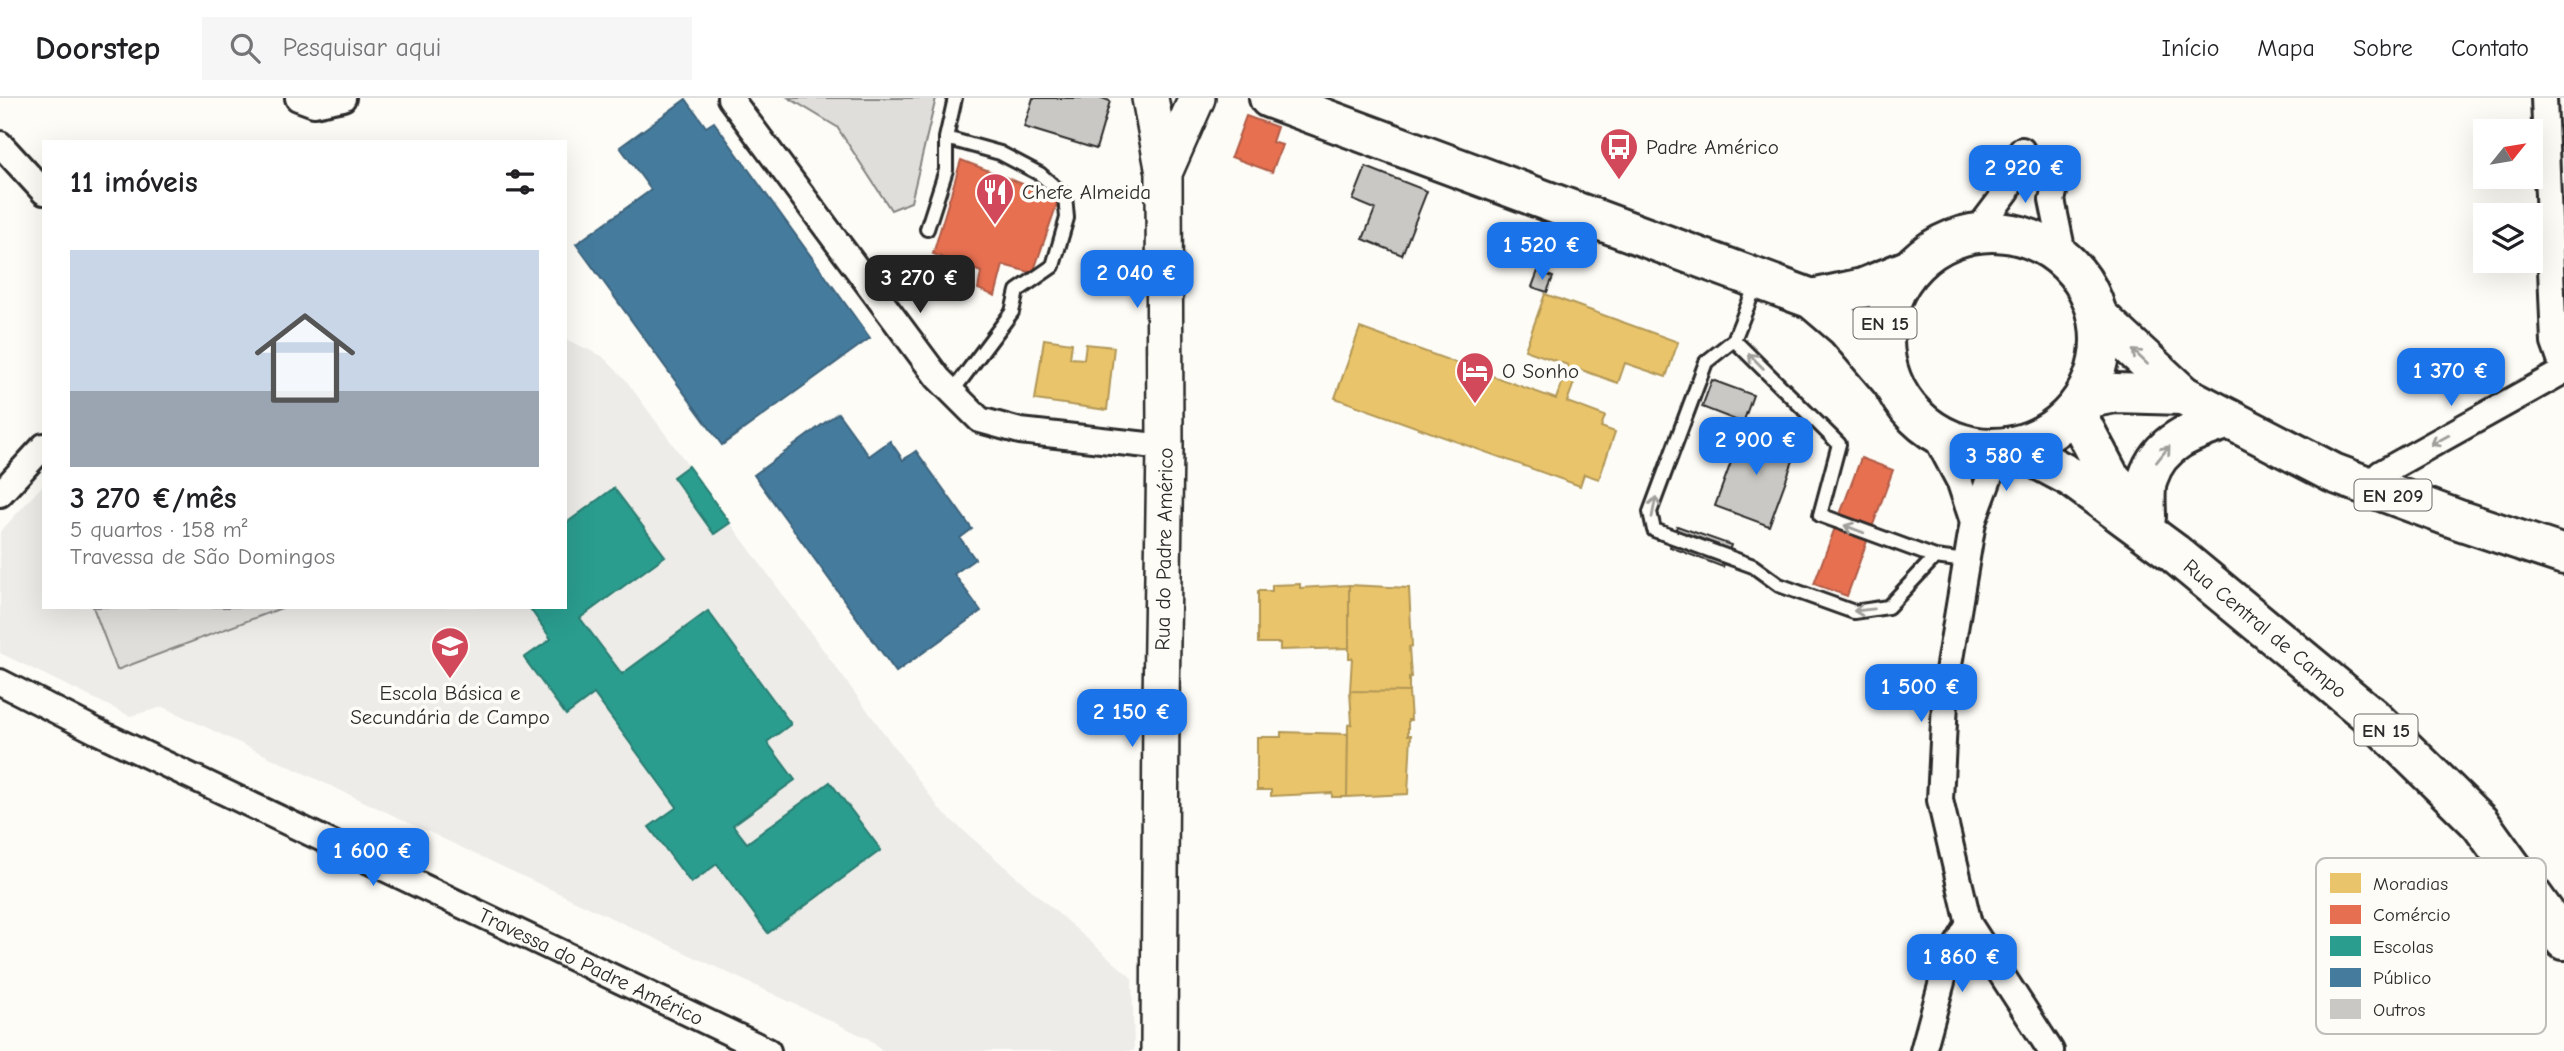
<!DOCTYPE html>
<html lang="pt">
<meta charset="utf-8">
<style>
body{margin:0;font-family:"Comic Neue",sans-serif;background:#f6f6f6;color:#202124;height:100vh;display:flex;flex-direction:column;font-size:26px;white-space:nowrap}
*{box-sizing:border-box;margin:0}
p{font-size:23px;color:#757577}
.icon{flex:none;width:38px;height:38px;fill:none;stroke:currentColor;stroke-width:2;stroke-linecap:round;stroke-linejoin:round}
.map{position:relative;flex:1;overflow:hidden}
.panel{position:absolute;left:42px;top:42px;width:525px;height:469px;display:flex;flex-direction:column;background:#fff;border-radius:0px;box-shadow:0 7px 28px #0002}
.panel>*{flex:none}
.needle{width:46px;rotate:60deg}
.fabs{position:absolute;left:2473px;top:21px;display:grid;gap:14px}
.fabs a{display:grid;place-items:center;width:70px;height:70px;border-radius:0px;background:#fff;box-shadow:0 7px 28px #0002;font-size:35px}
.price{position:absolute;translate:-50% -60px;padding:0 16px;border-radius:14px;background:#1a73e8;color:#fff;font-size:23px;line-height:46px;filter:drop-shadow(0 2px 4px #0008)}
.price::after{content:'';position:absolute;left:50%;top:42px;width:21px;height:16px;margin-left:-10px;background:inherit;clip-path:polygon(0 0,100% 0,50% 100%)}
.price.current{background:#222;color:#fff}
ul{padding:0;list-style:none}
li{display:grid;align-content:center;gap:14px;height:371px;padding:0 28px}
li span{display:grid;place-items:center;height:217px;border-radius:0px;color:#555}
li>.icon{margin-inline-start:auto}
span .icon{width:126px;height:126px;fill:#fffc;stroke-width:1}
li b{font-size:30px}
h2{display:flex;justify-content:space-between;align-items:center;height:84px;padding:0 28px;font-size:30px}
header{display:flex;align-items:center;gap:42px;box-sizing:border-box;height:98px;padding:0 35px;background:#fff;border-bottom:2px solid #e0e0e0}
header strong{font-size:33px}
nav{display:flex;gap:38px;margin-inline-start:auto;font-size:24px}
.search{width:490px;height:63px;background:#f6f6f6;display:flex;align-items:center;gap:18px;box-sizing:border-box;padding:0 24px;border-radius:0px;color:#757577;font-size:26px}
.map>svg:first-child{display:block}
.built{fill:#edece8}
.green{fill:#dfdeda;stroke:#858482;stroke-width:2}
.homes{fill:#e9c46a;stroke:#b09657;stroke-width:2}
.shops{fill:#e76f51;stroke:#af5b46;stroke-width:2}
.schools{fill:#2a9d8f;stroke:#2a7b71;stroke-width:2}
.public{fill:#457b9d;stroke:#3d637b;stroke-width:2}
.building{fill:#c9c8c4;stroke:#2b2b2b;stroke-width:2}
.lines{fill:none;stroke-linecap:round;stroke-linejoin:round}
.lane-casing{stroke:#2b2b2b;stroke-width:18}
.street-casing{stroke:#2b2b2b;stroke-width:30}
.secondary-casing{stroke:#2b2b2b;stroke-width:40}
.primary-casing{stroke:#2b2b2b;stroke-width:44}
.lane{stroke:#fdfcf7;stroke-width:12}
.street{stroke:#fdfcf7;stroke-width:24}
.secondary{stroke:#fdfcf7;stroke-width:35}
.primary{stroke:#fdfcf7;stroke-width:38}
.oneway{stroke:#9e9e9b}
.labels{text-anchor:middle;stroke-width:7;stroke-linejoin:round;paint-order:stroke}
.shield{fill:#fdfcf7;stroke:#6a6a68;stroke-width:2}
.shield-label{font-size:19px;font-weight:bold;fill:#2b2b2b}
.poi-label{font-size:21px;fill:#2b2b2b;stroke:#fdfcf7;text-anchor:start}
.street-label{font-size:21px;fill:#2b2b2b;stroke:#fdfcf7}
.key{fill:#fdfcf7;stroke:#bebdba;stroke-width:2}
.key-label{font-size:19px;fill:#2b2b2b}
</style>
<header>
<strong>Doorstep</strong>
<div class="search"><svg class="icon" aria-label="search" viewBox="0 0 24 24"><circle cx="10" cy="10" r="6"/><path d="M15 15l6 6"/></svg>Pesquisar aqui</div>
<nav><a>Início</a><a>Mapa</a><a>Sobre</a><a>Contato</a></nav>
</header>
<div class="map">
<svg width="2564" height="953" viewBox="0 0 2564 953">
<rect width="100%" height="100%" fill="#fdfcf7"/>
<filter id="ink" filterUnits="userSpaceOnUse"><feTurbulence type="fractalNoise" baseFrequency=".0143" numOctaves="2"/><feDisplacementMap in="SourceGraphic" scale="14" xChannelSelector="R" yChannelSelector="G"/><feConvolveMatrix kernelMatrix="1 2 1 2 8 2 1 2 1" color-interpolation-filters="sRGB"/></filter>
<g filter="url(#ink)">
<!-- built -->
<path class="built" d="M565,241L602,258L625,281L941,713L1132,880L1134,953H882L869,941L163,609L130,618L0,555V434L44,386V509H565Z"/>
<!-- green -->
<path class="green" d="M789,0H936L911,104L891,112L837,29Z
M93,509H284L117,572Z"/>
<!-- homes -->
<path class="homes" d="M1545,196L1678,244L1666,279L1625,265L1618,285L1579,271L1567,304L1605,318L1601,329L1615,334L1599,381L1584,376L1580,388L1335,300L1360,230L1556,301L1568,267L1525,252Z
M1044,241L1072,245L1070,260L1084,261L1086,246L1114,249L1107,312L1035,302Z
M1300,486V490L1349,487V550L1280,552V545H1258V493H1272V487Z
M1349,487L1409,490L1412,548L1409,549L1411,579H1409V594L1350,593L1352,560H1349Z
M1350,593L1409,594L1411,622H1408V637H1411L1408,696L1347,699L1348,627L1352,626Z
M1281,634L1348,636L1347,699H1332V695L1271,698V692H1257V639H1281Z"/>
<!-- shops -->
<path class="shops" d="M1246,18L1277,29L1272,44L1282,47L1272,74L1231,59Z
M961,62L1059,100L1033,175L1003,167L995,198L978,191L981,174L933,156Z
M1861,360L1893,372L1847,498L1814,486Z"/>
<!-- schools -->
<path class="schools" d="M688,368L730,425L714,436L673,379Z
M614,390L665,458L580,520L622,576L708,513L791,626L767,644L795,682L733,727L747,745L830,684L881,752L768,835L717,766L691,785L649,729L677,709L594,596L566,617L524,560L551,541L529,509H565V426Z"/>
<!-- public -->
<path class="public" d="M686,1L706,29L714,24L870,240L722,347L576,146L651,92L620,49Z
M838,315L869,358L890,343L903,362L916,353L972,431L960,440L975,461L954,476L981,513L896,574L754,377Z"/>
<!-- building -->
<path class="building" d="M1033,0H1102L1110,3L1096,51L1024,29Z
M1366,69L1427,93L1402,157L1363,141L1375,111L1353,102Z
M1538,173L1553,179L1547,194L1532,189Z
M1712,282L1753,297L1743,325L1702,309Z
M1744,329L1798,349L1769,428L1715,408Z
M1677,428L1731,447L1723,469L1670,449Z"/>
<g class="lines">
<defs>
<path id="lane" d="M946,40L1000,55L1040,76L1065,98L1067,120L1053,168L1017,193L1012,214L952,294
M927,131L946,72V40L955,0
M1757,184L1734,242L1839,346L1820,417L1935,459L1966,463
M1734,242L1706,264L1650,414L1654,432L1753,468L1779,487L1854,514L1888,509L1935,459"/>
<g id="street">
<path d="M298,0L314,6L343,0"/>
<path d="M730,0L938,280L980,322L1020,333L1165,349"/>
<path d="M2544,0L2554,245L2564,273"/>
<path d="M0,46L44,94"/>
<path d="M2060,70L2052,102L2064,160"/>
<path d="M1976,134L2007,93L2022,52"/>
<path d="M1932,332L1960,385L1973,424"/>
<path d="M2000,351L1973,424L1946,585L1940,702L1969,826L2051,953"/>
<path d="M2368,388L2381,375L2564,273"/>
<path d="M0,396L44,348"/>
<path id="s1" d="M0,584L96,633L768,953"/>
<path d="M1923,953L1948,862L1969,826"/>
</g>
<path id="secondary" d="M1150,0L1164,75L1165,349L1161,605L1159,953
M1164,75L1197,0"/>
<g id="primary">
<path d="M1269,0L1812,201L1846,230L1892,284"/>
<circle cx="1992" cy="242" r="108"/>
<path d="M1812,201L1863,190L1910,171"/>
<path d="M2099,219L2183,297L2333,375L2459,422L2564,457"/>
<path d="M2084,301L2115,295L2183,297"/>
<path d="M2075,313L2109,378L2136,408"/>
<path id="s2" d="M2015,349L2071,379L2174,455L2372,619L2480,725L2564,842"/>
<path d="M2146,419C2146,408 2144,391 2148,380C2160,342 2195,332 2229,321"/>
</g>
</defs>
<!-- lane casing -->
<use href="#lane" class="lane-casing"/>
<!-- street casing -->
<use href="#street" class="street-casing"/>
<!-- secondary casing -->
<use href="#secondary" class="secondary-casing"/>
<!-- primary casing -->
<use href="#primary" class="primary-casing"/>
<!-- lane -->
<use href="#lane" class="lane"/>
<!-- street -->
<use href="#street" class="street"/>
<!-- secondary -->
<use href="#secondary" class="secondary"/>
<!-- primary -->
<use href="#primary" class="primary"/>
</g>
<!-- one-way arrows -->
<defs><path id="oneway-shaft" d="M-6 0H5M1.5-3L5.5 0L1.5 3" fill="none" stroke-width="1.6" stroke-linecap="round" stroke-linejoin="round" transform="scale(1.75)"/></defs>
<g class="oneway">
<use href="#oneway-shaft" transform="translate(2140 259) rotate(-136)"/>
<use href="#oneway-shaft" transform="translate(1756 263) rotate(-135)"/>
<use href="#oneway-shaft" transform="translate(2440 342) rotate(151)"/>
<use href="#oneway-shaft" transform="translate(2163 356) rotate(-51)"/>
<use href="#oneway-shaft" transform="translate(1654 409) rotate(-79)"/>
<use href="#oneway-shaft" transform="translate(1854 431) rotate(-159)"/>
<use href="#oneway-shaft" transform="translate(1864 512) rotate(174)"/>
</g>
</g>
<!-- icons -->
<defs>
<symbol id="bus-pin" viewBox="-11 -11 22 30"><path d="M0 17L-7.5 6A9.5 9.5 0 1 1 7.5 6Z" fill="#d1495b" stroke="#fdfcf7"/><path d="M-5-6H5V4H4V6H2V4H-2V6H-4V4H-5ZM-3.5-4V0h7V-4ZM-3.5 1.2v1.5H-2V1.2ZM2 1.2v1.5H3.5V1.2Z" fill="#fff"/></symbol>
<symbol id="restaurant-pin" viewBox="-11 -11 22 30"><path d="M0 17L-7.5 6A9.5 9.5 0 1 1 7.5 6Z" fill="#d1495b" stroke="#fdfcf7"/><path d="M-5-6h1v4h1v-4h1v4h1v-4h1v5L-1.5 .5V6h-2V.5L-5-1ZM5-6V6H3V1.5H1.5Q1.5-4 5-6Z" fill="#fff"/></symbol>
<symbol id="hotel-pin" viewBox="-11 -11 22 30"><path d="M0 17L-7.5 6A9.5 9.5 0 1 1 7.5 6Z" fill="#d1495b" stroke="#fdfcf7"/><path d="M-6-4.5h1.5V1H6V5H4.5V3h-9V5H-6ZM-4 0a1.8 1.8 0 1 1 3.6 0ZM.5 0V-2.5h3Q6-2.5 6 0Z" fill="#fff"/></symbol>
<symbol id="school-pin" viewBox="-11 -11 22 30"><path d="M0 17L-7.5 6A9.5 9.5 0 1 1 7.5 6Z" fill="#d1495b" stroke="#fdfcf7"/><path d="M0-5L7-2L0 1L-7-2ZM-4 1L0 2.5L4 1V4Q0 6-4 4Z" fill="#fff"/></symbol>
</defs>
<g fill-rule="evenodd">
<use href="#bus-pin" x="1597" y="27" width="44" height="60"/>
<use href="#restaurant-pin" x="973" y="72" width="44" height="60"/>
<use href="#hotel-pin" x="1453" y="251" width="44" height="60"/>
<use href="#school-pin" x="428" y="526" width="44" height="60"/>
</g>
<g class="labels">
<!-- shield labels -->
<g class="shield">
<rect x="1853.5" y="209.5" width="63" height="31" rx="5"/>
<rect x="2354.5" y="381.5" width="77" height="31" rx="5"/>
<rect x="2354.5" y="616.5" width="63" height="31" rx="5"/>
</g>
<g class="shield-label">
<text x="1885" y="232">EN 15</text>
<text x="2393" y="404">EN 209</text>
<text x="2386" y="639">EN 15</text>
</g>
<!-- poi labels -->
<g class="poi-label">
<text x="1646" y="56">Padre Américo</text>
<text x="1022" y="101">Chefe Almeida</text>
<text x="1502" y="280">O Sonho</text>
<text x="450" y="602" text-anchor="middle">Escola Básica e<tspan x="450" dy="24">Secundária de Campo</tspan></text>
</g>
<!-- street labels -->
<g class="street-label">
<text transform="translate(1164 451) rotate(-89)" y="7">Rua do Padre Américo</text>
<text dy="7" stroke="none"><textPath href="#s2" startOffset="310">Rua Central de Campo</textPath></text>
<text dy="7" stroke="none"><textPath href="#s1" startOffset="656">Travessa do Padre Américo</textPath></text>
</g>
</g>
<!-- legend -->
<rect x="2316" y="760" width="230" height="176" rx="10" class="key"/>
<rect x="2330" y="775" width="31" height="20" fill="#e9c46a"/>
<rect x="2330" y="807" width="31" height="19" fill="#e76f51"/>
<rect x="2330" y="838" width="31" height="20" fill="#2a9d8f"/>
<rect x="2330" y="870" width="31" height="19" fill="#457b9d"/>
<rect x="2330" y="901" width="31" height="20" fill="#c9c8c4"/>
<g class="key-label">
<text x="2373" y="792">Moradias</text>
<text x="2373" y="823">Comércio</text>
<text x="2373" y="855">Escolas</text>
<text x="2373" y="886">Público</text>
<text x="2373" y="918">Outros</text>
</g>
</svg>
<div class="fabs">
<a><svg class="needle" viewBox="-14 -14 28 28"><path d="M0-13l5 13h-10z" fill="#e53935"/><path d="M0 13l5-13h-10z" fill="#757577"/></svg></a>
<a><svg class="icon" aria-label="layers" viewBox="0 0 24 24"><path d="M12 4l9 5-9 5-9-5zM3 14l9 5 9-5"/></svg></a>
</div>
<b class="price" style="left:2025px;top:107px">2 920 €</b>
<b class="price" style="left:1542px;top:184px">1 520 €</b>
<b class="price" style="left:1137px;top:212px">2 040 €</b>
<b class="price current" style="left:920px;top:217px">3 270 €</b>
<b class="price" style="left:2451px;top:310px">1 370 €</b>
<b class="price" style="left:1756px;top:379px">2 900 €</b>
<b class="price" style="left:2006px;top:395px">3 580 €</b>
<b class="price" style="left:1921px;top:626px">1 500 €</b>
<b class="price" style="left:1132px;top:651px">2 150 €</b>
<b class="price" style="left:373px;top:790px">1 600 €</b>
<b class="price" style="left:1962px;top:896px">1 860 €</b>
<section class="panel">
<h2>11 imóveis<svg class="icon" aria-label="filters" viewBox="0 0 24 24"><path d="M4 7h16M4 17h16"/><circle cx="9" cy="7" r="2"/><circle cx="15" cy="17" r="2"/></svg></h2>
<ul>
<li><span style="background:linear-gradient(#c9d6e8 65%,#9aa5b1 0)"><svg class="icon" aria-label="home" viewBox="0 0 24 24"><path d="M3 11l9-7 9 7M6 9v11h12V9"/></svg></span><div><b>3 270 €/mês</b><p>5 quartos · 158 m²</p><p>Travessa de São Domingos</p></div></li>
</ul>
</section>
</div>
